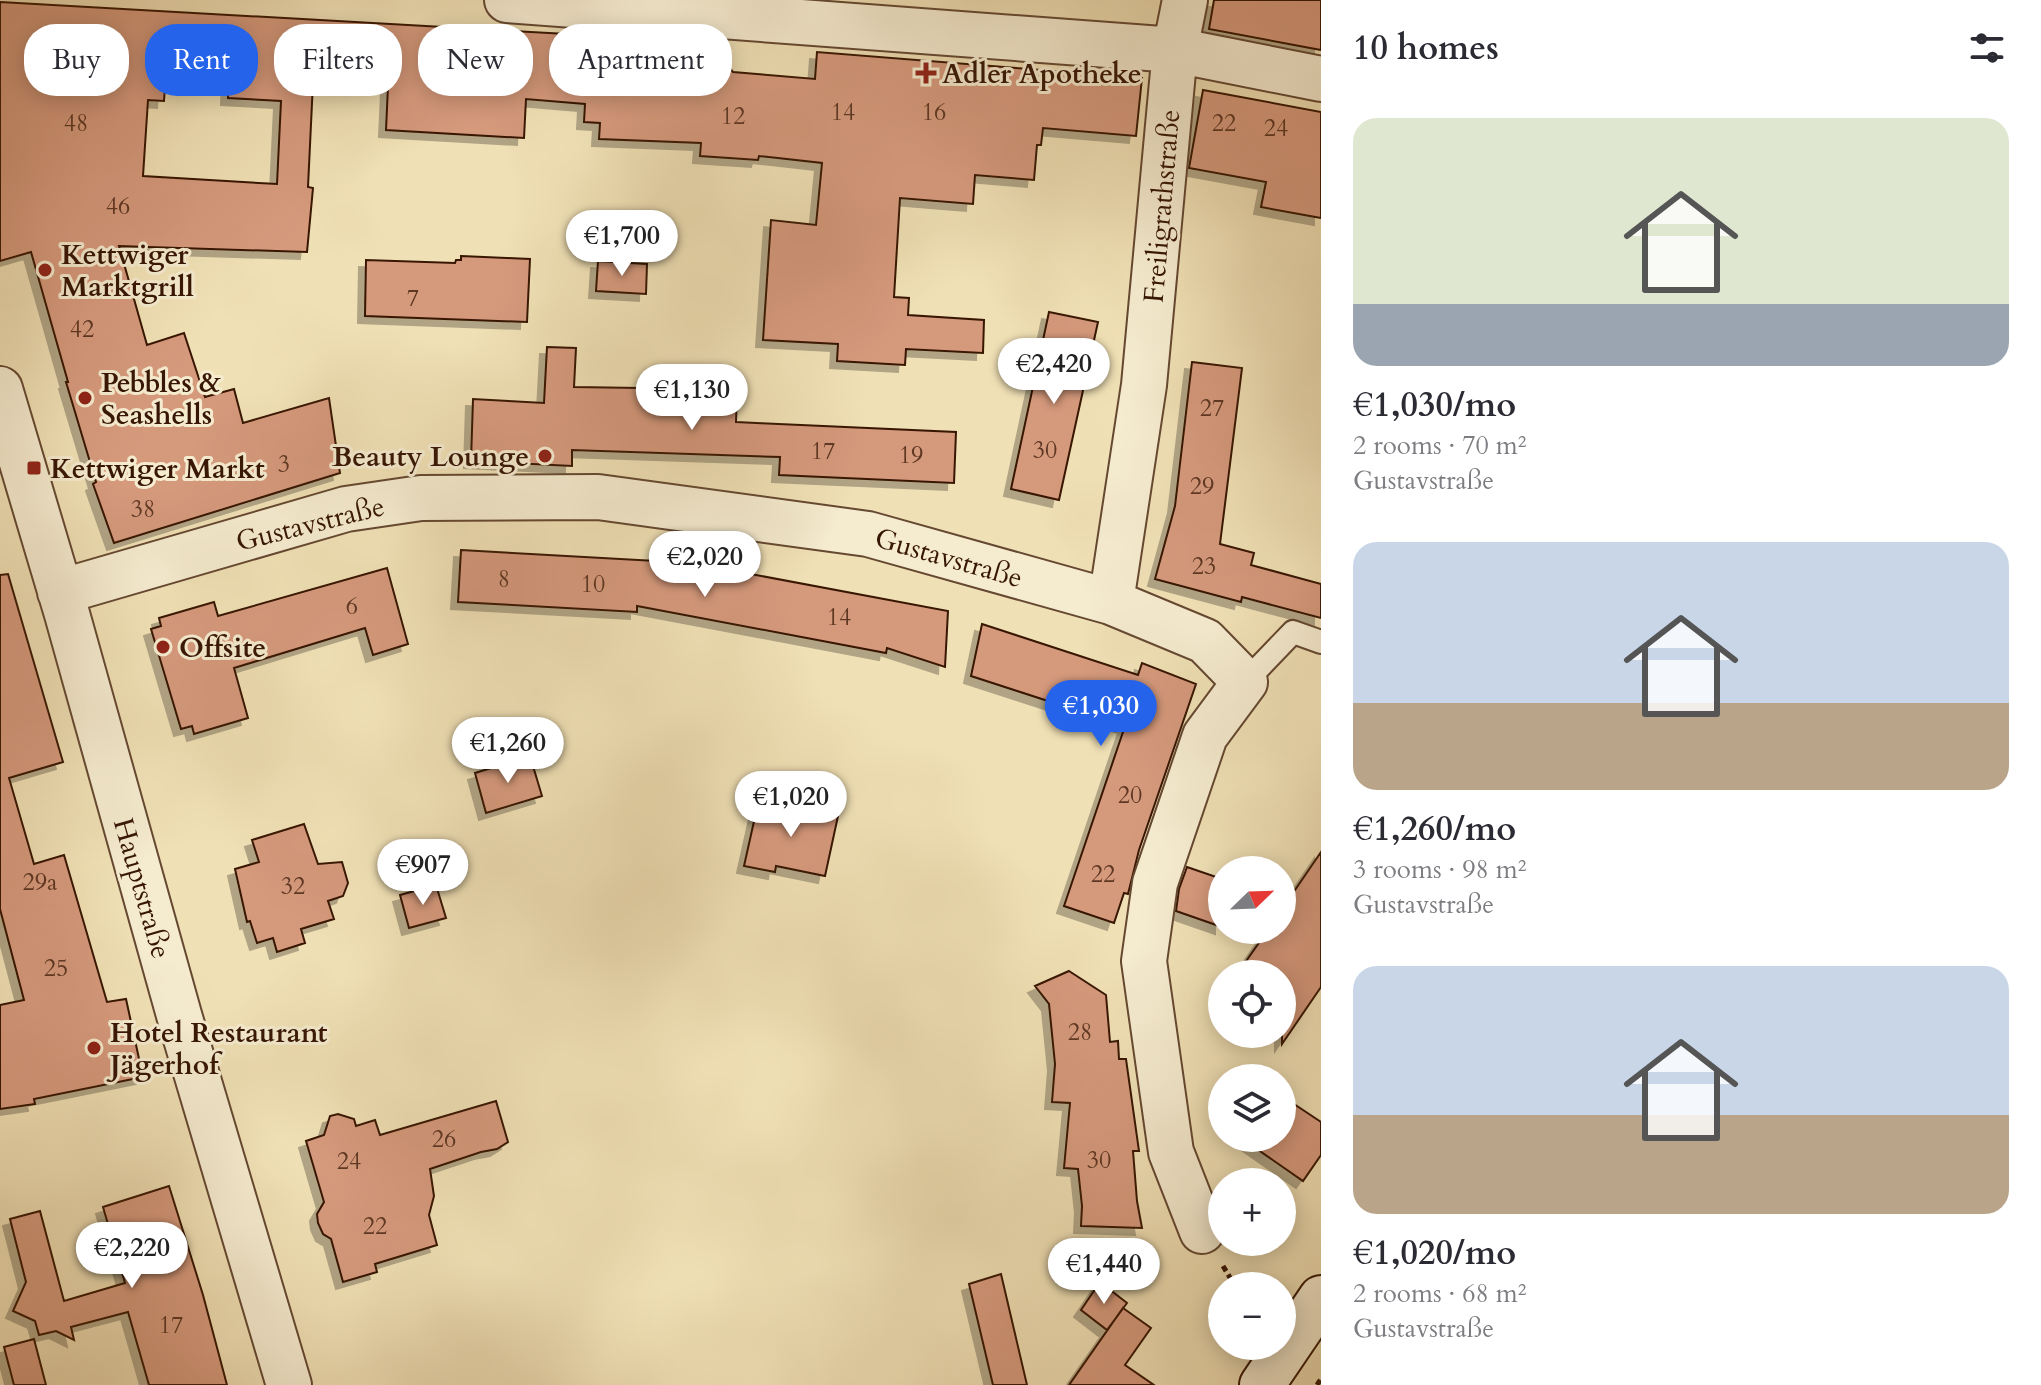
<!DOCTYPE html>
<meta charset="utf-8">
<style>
body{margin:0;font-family:Cardo,serif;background:#f7f7f7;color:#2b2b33;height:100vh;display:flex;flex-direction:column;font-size:30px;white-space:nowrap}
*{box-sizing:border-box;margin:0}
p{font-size:26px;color:#7c7c81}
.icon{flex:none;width:44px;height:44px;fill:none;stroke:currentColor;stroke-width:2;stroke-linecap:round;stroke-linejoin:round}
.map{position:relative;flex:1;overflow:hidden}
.details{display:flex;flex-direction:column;background:#fff;width:720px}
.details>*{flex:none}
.banner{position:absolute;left:24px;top:24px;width:760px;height:72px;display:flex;gap:16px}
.needle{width:52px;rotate:67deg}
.tools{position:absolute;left:1208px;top:856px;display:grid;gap:16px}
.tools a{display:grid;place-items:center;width:88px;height:88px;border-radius:50%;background:#fff;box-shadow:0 4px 20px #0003;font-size:40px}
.price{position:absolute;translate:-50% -68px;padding:0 18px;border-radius:28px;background:#fff;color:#222;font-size:26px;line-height:52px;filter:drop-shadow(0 2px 4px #0008)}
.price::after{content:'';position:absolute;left:50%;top:48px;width:24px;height:18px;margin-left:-12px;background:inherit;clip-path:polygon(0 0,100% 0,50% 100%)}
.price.active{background:#2563eb;color:#fff}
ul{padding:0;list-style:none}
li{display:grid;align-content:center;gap:16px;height:424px;padding:0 32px}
li span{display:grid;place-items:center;height:248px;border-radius:24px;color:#555}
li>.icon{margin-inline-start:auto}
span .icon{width:144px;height:144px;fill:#fffc;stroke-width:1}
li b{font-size:34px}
h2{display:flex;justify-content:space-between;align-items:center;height:96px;padding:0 32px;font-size:34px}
.tag{padding:0 28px;border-radius:32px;background:#fff;box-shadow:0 4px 20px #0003;font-size:28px;line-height:72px}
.tag.active{background:#2563eb;color:#fff}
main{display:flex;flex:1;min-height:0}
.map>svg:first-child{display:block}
.building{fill:#d5997c;stroke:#371605;stroke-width:2;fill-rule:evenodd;filter:url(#shadow)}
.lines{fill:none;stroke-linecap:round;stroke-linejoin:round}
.service-casing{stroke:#654831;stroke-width:26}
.minor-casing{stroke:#654831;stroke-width:48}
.secondary-casing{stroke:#371605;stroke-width:48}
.path{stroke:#371605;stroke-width:5;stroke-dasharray:6 4;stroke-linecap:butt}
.service{stroke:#f5ebcf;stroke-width:22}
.minor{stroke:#f5ebcf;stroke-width:44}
.secondary{stroke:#f5ebcf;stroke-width:44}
.poi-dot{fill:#8f2418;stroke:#f5ebcf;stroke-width:3}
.labels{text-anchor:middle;stroke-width:6;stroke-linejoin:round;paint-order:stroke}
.number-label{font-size:24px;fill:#5e3723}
.poi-label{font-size:28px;font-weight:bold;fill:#371605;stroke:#f5ebcf;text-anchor:start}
.street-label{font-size:28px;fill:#371605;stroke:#f5ebcf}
</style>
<main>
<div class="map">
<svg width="1321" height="1385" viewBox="0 0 1321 1385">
<defs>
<filter id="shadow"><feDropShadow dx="-7" dy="7" stdDeviation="0" flood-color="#0004"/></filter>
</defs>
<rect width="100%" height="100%" fill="#f0e0b5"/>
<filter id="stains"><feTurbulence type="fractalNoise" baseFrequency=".0025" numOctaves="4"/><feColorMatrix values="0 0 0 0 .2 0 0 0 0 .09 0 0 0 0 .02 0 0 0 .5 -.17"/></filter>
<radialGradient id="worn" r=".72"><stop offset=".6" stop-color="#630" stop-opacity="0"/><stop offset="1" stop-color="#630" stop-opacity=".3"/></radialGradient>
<!-- building -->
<path class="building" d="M1214,0H1321V50L1209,29Z
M0,2L603,36V56L709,61V65L728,66L733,72L815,79L817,52L1142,78L1136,136L1043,128L1041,145H1037L1034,180L975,175L973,204L900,198L894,297L909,298L908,315L984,320L983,353L906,349L905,365L837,361L838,344L763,340L771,220L816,225L822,163L759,156L758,160L700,156L701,143L599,139L600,123L584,122L585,104L526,99L524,138L386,130L388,86L313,82L308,187L313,188L307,252L119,246L147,345L184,333L205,397L234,389L243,423L329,398L340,473L114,543L93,484L96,482L66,382H68L31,252L0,261ZM166,72L229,75L228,98L281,101L277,184L143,176L148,100L164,101Z
M1203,90L1321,112V218L1261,207L1266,182L1189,168Z
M461,256L530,259L527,322L365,316L366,260L455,263L456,260H461Z
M598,261L647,264L646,294L596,291Z
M1049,312L1098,322L1059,500L1011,489Z
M547,347L576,348L574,387L707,389L708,392L737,393L736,422L956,432L954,483L779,475L780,457L572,450V466L471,461L473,399L544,403Z
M1192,362L1242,368L1220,544L1254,553L1251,565L1321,584V618L1242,597L1241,602L1155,579L1175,506Z
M461,550L692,563L948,611L945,667L887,648L886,653L637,606V612L458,602Z
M387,568L408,644L373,655L365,628L234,668L248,718L194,734L192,726L181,729L151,629L161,626L159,618L214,602L218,616Z
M8,574L63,762L9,778L34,864L64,855L107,1002L126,999L143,1077L34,1099L35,1104L0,1109V1005L24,1000L0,909V575Z
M982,624L1138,675L1142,663L1196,684L1139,850L1128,894L1124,893L1114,923L1064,906L1125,726L971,676Z
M530,756L542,796L486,813L475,773Z
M759,799L838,816L825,876L776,866L775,872L744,866Z
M304,824L318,864L342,862L348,883L343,896L328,901L334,919L301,929L305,943L277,952L273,938L257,943L250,921L247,922L235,869L259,862L252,840Z
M1321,852V987L1282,1044V974H1237L1268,930H1282V909Z
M1187,867L1222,879V927L1176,911L1179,889Z
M436,885L446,918L409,928L400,895Z
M1069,971L1106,995L1110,1042L1118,1041L1119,1059H1126L1139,1151H1133L1137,1201L1142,1228L1081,1226L1082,1206L1078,1169L1064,1168L1070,1103L1052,1102L1055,1064L1049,1004L1035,986Z
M1282,1096L1321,1122V1155L1303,1181L1241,1138H1282Z
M496,1101L508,1142L497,1149L481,1152L430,1169L434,1196L429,1215L437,1245L375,1264L377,1272L343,1282L331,1239L323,1234L318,1223L317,1214L324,1202L306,1141L324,1135L330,1116L338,1114L354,1119L356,1126L375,1120L380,1135Z
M169,1186L203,1295L227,1385H149L128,1312L71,1327L74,1340L56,1331L39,1335L35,1321L13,1311L26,1282L10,1219L40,1211L64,1301L125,1283L103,1207Z
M1001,1274L1027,1385H993L969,1284Z
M1100,1282L1127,1303L1107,1330L1081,1310Z
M1123,1308L1151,1328L1125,1365L1154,1385H1069Z
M34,1339L46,1385H14L4,1347Z"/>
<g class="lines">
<defs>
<path id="service" d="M1245,682L1293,632L1321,642"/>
<path id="minor" d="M507,0L1175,50L1321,79
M0,389L67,614L179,1015L289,1385
M60,592L346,509L421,498L598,497L868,534L1111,602L1205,641L1245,682L1205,736L1155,883L1144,961L1171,1152L1202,1231
M1111,602L1144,385L1175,50L1185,0"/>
<path id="secondary" d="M1262,1385L1321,1298"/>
</defs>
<!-- service casing -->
<use href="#service" class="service-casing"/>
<!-- minor casing -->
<use href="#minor" class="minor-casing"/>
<!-- secondary casing -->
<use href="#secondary" class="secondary-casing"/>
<!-- path -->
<path class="path" d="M1223,1266L1235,1286
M1317,1385L1321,1379"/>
<!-- service -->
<use href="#service" class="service"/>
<!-- minor -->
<use href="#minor" class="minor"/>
<!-- secondary -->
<use href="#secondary" class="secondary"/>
</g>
<!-- markers -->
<g class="poi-dot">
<path d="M922 61h8v8h8v8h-8v8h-8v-8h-8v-8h8z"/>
<circle cx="45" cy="270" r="8"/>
<circle cx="85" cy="398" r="8"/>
<circle cx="545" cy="456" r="8"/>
<rect x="26" y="460" width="16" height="16" rx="4"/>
<circle cx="163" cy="647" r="8"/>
<circle cx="94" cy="1048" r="8"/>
</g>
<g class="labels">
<!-- number labels -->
<g class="number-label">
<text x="843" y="120">14</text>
<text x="934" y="120">16</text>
<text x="733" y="124">12</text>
<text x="76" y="131">48</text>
<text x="1224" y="131">22</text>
<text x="1276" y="136">24</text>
<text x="118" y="214">46</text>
<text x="413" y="306">7</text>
<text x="82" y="337">42</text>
<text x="1212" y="416">27</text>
<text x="1045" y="458">30</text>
<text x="823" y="459">17</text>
<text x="911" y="463">19</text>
<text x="284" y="472">3</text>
<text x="1202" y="494">29</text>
<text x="143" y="517">38</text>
<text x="1204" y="574">23</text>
<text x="504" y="587">8</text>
<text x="593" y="592">10</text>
<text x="352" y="614">6</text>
<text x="839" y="625">14</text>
<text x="1130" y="803">20</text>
<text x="1103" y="882">22</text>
<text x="40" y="890">29a</text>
<text x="293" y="894">32</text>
<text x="56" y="976">25</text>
<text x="1080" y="1040">28</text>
<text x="444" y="1147">26</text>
<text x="1099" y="1168">30</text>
<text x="349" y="1169">24</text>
<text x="375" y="1234">22</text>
<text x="171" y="1333">17</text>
</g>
<!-- poi labels -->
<g class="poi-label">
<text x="942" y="83">Adler Apotheke</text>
<text x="61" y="264">Kettwiger<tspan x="61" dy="32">Marktgrill</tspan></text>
<text x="101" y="392">Pebbles &amp;<tspan x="101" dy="32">Seashells</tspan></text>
<text x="529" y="466" text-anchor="end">Beauty Lounge</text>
<text x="50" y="478">Kettwiger Markt</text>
<text x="179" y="657">Offsite</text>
<text x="110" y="1042">Hotel Restaurant<tspan x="110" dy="32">Jägerhof</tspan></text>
</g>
<!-- street labels -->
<g class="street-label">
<text transform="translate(1161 206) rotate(-85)" y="10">Freiligrathstraße</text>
<text transform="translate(310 523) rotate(-14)" y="10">Gustavstraße</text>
<text transform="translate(949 557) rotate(16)" y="10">Gustavstraße</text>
<text transform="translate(143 888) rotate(74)" y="10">Hauptstraße</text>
</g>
</g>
<rect width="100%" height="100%" filter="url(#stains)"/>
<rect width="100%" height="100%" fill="url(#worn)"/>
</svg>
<div class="tools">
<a><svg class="needle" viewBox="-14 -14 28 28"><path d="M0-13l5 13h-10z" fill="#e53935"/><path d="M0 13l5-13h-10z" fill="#7c7c81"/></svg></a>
<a><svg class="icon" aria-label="locate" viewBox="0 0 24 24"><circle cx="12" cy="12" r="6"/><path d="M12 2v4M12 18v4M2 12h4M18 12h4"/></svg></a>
<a><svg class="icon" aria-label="layers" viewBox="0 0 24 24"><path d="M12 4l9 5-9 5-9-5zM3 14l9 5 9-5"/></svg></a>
<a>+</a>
<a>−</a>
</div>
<b class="price" style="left:622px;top:278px">€1,700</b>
<b class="price" style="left:1054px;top:406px">€2,420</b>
<b class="price" style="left:692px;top:432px">€1,130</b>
<b class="price" style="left:705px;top:599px">€2,020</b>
<b class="price active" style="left:1101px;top:748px">€1,030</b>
<b class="price" style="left:508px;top:785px">€1,260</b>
<b class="price" style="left:791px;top:839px">€1,020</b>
<b class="price" style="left:423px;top:907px">€907</b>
<b class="price" style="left:132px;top:1290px">€2,220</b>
<b class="price" style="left:1104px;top:1306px">€1,440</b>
<div class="banner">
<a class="tag">Buy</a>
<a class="tag active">Rent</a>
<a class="tag">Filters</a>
<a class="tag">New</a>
<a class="tag">Apartment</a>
</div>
</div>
<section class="details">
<h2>10 homes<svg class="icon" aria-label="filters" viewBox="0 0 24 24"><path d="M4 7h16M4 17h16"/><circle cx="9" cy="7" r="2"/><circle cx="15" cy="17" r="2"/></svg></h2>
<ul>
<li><span style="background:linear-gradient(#dfe7d0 75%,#9aa5b1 0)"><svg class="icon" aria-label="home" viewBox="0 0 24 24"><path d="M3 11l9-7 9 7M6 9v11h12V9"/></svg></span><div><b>€1,030/mo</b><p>2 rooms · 70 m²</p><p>Gustavstraße</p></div></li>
<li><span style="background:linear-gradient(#c9d6e8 65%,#b9a48a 0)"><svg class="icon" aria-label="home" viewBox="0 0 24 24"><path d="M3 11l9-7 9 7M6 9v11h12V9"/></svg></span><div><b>€1,260/mo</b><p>3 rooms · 98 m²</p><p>Gustavstraße</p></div></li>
<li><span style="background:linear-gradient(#c9d6e8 60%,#b9a48a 0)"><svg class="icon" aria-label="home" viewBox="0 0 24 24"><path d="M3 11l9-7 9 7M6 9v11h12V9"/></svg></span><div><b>€1,020/mo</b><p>2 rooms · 68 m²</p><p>Gustavstraße</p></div></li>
</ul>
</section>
</main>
